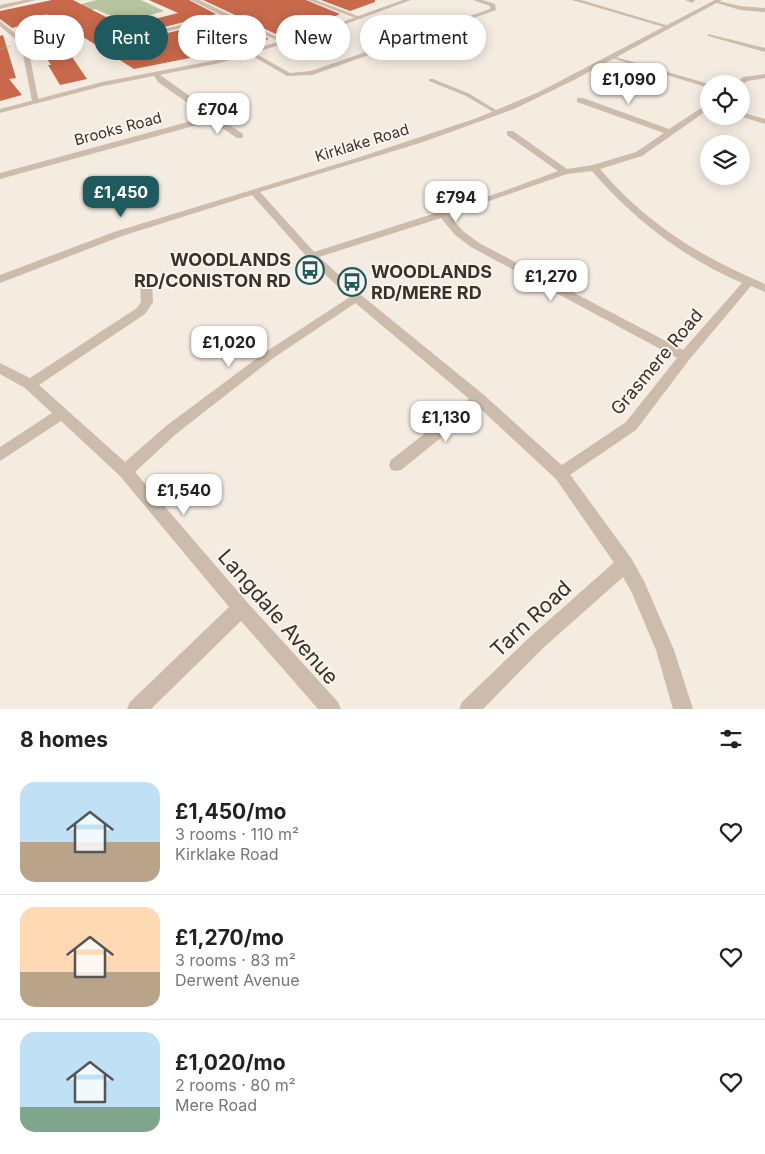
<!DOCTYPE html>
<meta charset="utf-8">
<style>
body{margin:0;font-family:Inter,sans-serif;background:#f6f6f6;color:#222;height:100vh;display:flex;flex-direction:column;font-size:19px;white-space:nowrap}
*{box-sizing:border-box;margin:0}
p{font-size:16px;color:#767676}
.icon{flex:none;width:28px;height:28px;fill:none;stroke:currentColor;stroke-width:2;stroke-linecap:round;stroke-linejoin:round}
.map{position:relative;height:709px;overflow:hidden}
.drawer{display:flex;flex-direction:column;background:#fff;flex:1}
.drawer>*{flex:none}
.top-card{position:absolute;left:15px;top:15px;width:500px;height:45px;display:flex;gap:10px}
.tools{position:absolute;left:700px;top:75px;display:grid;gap:10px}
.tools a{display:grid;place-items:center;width:50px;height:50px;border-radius:50%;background:#fff;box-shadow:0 2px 12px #0003;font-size:25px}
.price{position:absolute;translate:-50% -42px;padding:0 11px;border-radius:10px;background:#fff;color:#222;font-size:16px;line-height:32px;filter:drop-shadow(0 1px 2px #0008)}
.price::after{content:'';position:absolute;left:50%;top:30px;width:15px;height:11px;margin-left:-8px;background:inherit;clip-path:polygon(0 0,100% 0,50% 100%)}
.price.active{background:#1f5a5e;color:#fff}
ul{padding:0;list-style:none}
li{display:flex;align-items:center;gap:15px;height:125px;padding:0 20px}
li+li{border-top:1px solid #e0e0e0}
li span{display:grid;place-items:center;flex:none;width:140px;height:100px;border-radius:15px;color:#555}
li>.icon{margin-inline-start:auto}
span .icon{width:60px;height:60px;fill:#fffc;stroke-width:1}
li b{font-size:21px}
h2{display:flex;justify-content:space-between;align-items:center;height:60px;padding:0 20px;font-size:21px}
.chip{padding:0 18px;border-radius:22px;background:#fff;box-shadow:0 2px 12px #0003;font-size:18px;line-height:45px}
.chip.active{background:#1f5a5e;color:#fff}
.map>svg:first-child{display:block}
.green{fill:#b8c4a0}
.building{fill:#c8694b}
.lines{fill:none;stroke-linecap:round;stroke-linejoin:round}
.path{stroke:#b9a596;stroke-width:1;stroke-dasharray:1 1;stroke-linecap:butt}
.service{fill:#cdbbac;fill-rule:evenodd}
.minor{fill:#cdbbac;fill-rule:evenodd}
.tertiary{fill:#cdbbac;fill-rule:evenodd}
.labels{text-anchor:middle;stroke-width:4;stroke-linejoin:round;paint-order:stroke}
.far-street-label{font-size:15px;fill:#3b302b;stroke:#fbf5ee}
.poi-label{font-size:18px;font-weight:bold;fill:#3b302b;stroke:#fbf5ee;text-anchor:end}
.street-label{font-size:18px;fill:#3b302b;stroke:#fbf5ee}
.near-street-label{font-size:21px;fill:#3b302b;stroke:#fbf5ee}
</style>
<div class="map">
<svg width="765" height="709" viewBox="0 0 765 709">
<rect width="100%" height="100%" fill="#f4ebe1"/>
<!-- green -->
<path class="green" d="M97,0H141L164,11L126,22L95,9L18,28L10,22Z"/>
<!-- building -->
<path class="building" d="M52,0H73L106,17L111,16L127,24L135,21L139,23L178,13L149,0H189L216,14L128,36L126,38L130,42L226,19L269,39L230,50L134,69L45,13L63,43L55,45L22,25L12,28L0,19V11Z
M203,0H306L340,14L315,25L280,36Z
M321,0H375V2L350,11Z
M3,35L16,78L9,79L22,95L0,101V36Z
M66,48L87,79L60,85L48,65H51L44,54Z"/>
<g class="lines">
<!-- path -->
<path class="path" d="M0,49L11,46"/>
<!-- service -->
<path class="service" d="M65,44L66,46L27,57L25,56Z
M429,79H433L470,94L499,112L495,113L466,96L429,81Z"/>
<!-- minor -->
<path class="minor" d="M25,0H36L0,9V5Z
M191,0H199L288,42L283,43L226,17L131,40L128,38L221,15Z
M308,0H316L363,18L358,19Z
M473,0H482L495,4L496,10L312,75L287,76L246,52L251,51L290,73L311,71L490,9V6Z
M572,0H581L669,26L664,27Z
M685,0H694L695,1L692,3Z
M714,0L740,6L765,8V12L740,10L714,2Z
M0,21L27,43L39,103L32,101L21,44L0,26Z
M708,34L765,48V52L708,36Z
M612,56L709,84V88L612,58Z
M156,72L209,110L210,114L218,117L243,134V138H237L208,119L201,124L0,179V173L195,120L202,116V113L158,82L153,74Z
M765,74V78L748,81L741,85L735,84L743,77Z
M577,98H583L669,129L709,103V109L642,156L600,169C647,224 699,256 765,284V292L751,286L689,360L636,430L561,481L556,479L554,474L556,469L626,422L677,358L471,247L455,235L441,218L316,258H308L307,256L308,254L504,191L558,171L507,135V131H513L567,169L593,165L636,152L664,133L577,102ZM592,171C634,220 683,257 742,283L683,350L479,243L463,231L449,215L567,174Z
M741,112L765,119V124L740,116Z
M146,279L152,283L153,302L145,314L39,385L125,462L166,426L264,353L353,295L357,294L363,298L272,359L176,434L135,472L247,602L338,702L341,709H318L241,621L151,709H127L130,702L229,607L120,476L61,421L0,461V447L52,413L25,388L0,374V363L30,378L137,308L141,302L140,283Z
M479,394L484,395L486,399L484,403L401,470L396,471L391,470L389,465L391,460L474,395Z
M625,556L631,558L633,564L631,570L543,648L483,709H459L462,702L531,636L619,558Z"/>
<!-- tertiary -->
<path class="tertiary" d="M403,0H411L329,30L220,63L103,86L0,113V109L102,82L217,60L325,28Z
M715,0H722L574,80L514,109L423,142L260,192L316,254L361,295L484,395L566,469L631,558L644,581L674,650L693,709H673L656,650L632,593L619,570L556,479L474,403L353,301L308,258L252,195L122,236L0,283V275L114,232L357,158L477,118L539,92Z"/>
</g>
<!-- icons -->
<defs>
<symbol id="bus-ring" viewBox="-11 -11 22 22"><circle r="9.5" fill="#fbf5ee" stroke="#1f5a5e" stroke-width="1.5"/><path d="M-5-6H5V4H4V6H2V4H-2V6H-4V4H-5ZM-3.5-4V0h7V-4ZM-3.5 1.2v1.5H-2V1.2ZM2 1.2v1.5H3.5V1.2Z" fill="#1f5a5e"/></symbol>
</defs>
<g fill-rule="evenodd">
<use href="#bus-ring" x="294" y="254" width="32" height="32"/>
<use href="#bus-ring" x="336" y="266" width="32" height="32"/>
</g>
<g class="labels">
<!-- far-street labels -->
<g class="far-street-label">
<text transform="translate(118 129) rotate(-15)" y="5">Brooks Road</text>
<text transform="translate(362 143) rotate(-17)" y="5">Kirklake Road</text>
</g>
<!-- poi labels -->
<g class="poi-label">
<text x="291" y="266">WOODLANDS<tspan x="291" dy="21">RD/CONISTON RD</tspan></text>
<text x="371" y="278" text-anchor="start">WOODLANDS<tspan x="371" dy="21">RD/MERE RD</tspan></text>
</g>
<!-- street labels -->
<g class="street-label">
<text transform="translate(657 362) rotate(-50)" y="6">Grasmere Road</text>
</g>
<!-- near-street labels -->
<g class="near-street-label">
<text transform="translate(278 617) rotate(49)" y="7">Langdale Avenue</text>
<text transform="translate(531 619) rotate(-43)" y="7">Tarn Road</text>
</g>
</g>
</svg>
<div class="tools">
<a><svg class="icon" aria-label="locate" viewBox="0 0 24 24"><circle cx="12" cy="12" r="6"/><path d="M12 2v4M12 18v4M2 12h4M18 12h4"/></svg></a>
<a><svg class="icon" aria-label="layers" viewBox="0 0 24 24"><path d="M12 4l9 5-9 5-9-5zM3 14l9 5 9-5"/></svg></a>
</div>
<b class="price" style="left:629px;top:105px">£1,090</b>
<b class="price" style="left:218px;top:135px">£704</b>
<b class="price active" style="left:121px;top:218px">£1,450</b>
<b class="price" style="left:456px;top:223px">£794</b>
<b class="price" style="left:551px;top:302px">£1,270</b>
<b class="price" style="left:229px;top:368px">£1,020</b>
<b class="price" style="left:446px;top:443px">£1,130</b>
<b class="price" style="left:184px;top:516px">£1,540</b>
<div class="top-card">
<a class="chip">Buy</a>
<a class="chip active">Rent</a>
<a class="chip">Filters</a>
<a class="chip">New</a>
<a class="chip">Apartment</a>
</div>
</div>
<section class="drawer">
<h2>8 homes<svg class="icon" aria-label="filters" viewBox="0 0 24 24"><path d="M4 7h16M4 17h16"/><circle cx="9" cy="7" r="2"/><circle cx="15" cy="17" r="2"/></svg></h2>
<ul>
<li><span style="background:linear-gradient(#bfe0f5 60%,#b9a48a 0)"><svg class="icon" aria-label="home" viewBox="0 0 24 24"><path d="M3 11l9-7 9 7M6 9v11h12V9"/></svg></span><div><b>£1,450/mo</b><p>3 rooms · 110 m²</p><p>Kirklake Road</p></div><svg class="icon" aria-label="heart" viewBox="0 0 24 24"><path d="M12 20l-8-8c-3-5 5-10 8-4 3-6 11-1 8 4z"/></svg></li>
<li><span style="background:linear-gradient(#ffd9b3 65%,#b9a48a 0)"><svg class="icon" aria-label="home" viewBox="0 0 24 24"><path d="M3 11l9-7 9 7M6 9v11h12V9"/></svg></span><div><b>£1,270/mo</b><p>3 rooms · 83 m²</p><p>Derwent Avenue</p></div><svg class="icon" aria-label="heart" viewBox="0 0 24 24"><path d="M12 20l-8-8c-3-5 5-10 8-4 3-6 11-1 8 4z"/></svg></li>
<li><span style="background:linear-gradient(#bfe0f5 75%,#7fa58c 0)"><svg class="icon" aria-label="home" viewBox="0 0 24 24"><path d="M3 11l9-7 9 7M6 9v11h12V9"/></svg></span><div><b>£1,020/mo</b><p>2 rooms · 80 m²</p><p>Mere Road</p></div><svg class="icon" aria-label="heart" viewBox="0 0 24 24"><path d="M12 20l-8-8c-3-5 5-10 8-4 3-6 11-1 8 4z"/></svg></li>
</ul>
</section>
